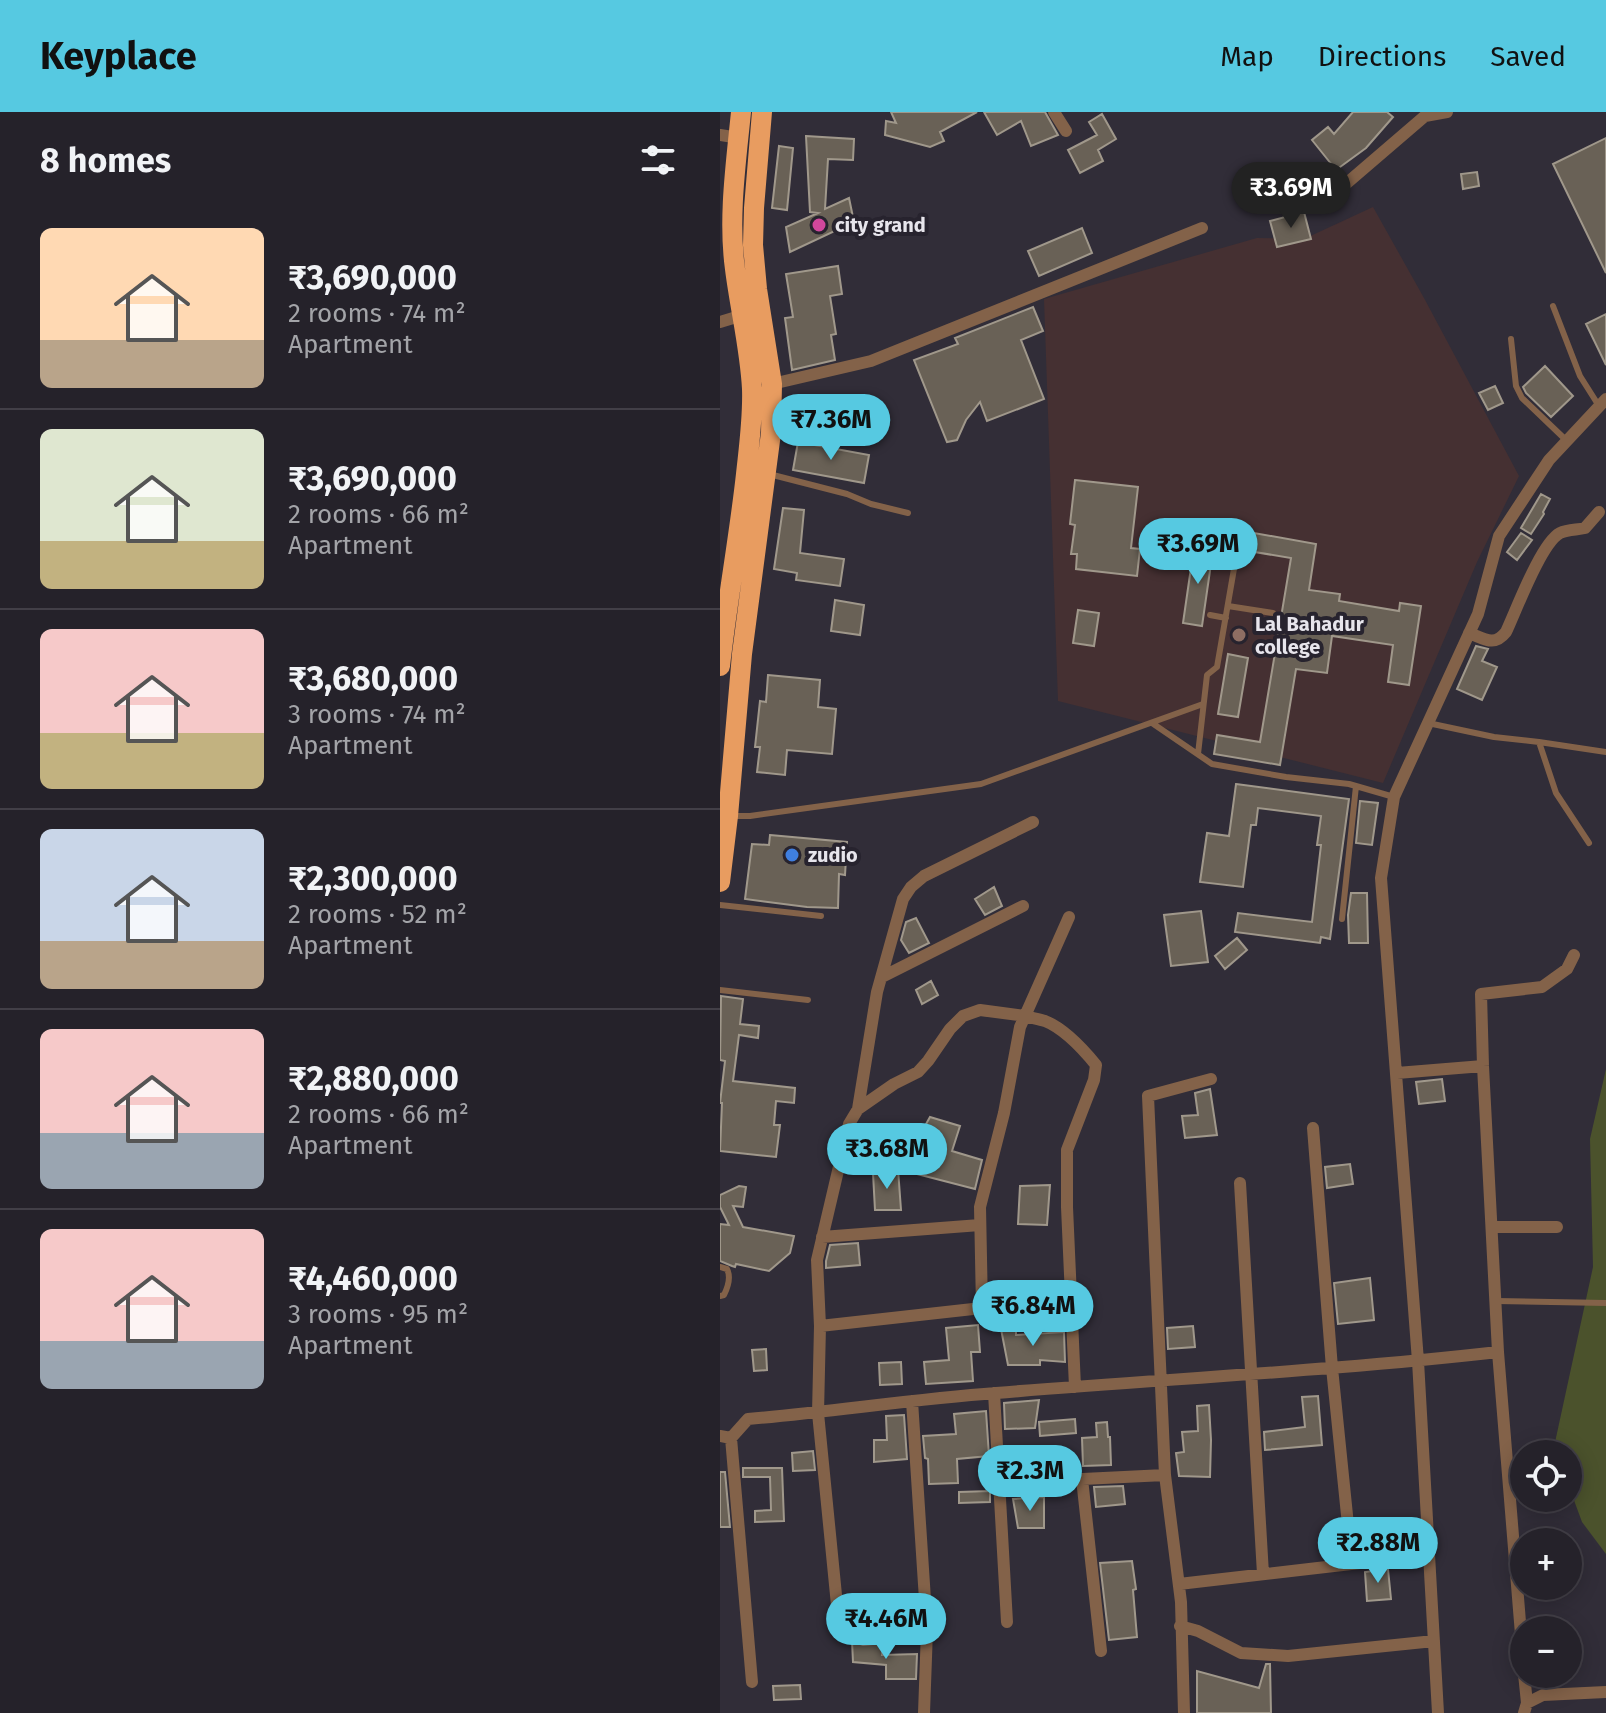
<!DOCTYPE html>
<meta charset="utf-8">
<style>
body{margin:0;font-family:"Fira Sans",sans-serif;background:#312f36;color:#f1f3f6;height:100vh;display:flex;flex-direction:column;font-size:30px;white-space:nowrap}
*{box-sizing:border-box;margin:0}
p{font-size:26px;color:#a3a4a8}
.icon{flex:none;width:44px;height:44px;fill:none;stroke:currentColor;stroke-width:2;stroke-linecap:round;stroke-linejoin:round}
.map{position:relative;flex:1;overflow:hidden}
.panel{display:flex;flex-direction:column;background:#25222a;width:720px}
.panel>*{flex:none}
.controls{position:absolute;left:790px;top:1328px;display:grid;gap:16px}
.controls a{display:grid;place-items:center;width:72px;height:72px;border-radius:50%;background:#25222a;box-shadow:0 4px 20px #0003,0 0 0 2px #423f47;font-size:40px}
.price{position:absolute;translate:-50% -68px;padding:0 18px;border-radius:28px;background:#56c9e1;color:#111;font-size:26px;line-height:52px;filter:drop-shadow(0 2px 4px #0008)}
.price::after{content:'';position:absolute;left:50%;top:48px;width:24px;height:18px;margin-left:-12px;background:inherit;clip-path:polygon(0 0,100% 0,50% 100%)}
.price.selected{background:#222;color:#fff}
ul{padding:0;list-style:none}
li{display:flex;align-items:center;gap:24px;height:200px;padding:0 40px}
li+li{border-top:2px solid #423f47}
li span{display:grid;place-items:center;flex:none;width:224px;height:160px;border-radius:12px;color:#555}
li>.icon{margin-inline-start:auto}
span .icon{width:96px;height:96px;fill:#fffc;stroke-width:1}
li b{font-size:34px}
h2{display:flex;justify-content:space-between;align-items:center;height:96px;padding:0 40px;font-size:34px}
header{display:flex;align-items:center;gap:48px;box-sizing:border-box;height:112px;padding:0 40px;background:#56c9e1;color:#111}
header strong{font-size:38px}
nav{display:flex;gap:44px;margin-inline-start:auto;font-size:28px}
main{display:flex;flex:1;min-height:0}
.map>svg:first-child{display:block}
.education{fill:#453032}
.green{fill:#4b522c}
.building{fill:#696156;stroke:#a0988b;stroke-width:2}
.lines{fill:none;stroke-linecap:round;stroke-linejoin:round}
.service{stroke:#836249;stroke-width:6}
.minor{stroke:#836249;stroke-width:12}
.trunk{stroke:#e89c60;stroke-width:20}
.hotel-dot{fill:#d1479c;stroke:#27232e;stroke-width:3}
.education-dot{fill:#8d6e63;stroke:#27232e;stroke-width:3}
.shop-dot{fill:#3f7fe0;stroke:#27232e;stroke-width:3}
.labels{text-anchor:middle;stroke-width:8;stroke-linejoin:round;paint-order:stroke}
.poi-label{font-size:20px;font-weight:bold;fill:#e7e5ec;stroke:#27232e;text-anchor:start}
</style>
<header>
<strong>Keyplace</strong>
<nav><a>Map</a><a>Directions</a><a>Saved</a></nav>
</header>
<main>
<section class="panel">
<h2>8 homes<svg class="icon" aria-label="filters" viewBox="0 0 24 24"><path d="M4 7h16M4 17h16"/><circle cx="9" cy="7" r="2"/><circle cx="15" cy="17" r="2"/></svg></h2>
<ul>
<li><span style="background:linear-gradient(#ffd9b3 70%,#b9a48a 0)"><svg class="icon" aria-label="home" viewBox="0 0 24 24"><path d="M3 11l9-7 9 7M6 9v11h12V9"/></svg></span><div><b>₹3,690,000</b><p>2 rooms · 74 m²</p><p>Apartment</p></div></li>
<li><span style="background:linear-gradient(#dfe7d0 70%,#c2b280 0)"><svg class="icon" aria-label="home" viewBox="0 0 24 24"><path d="M3 11l9-7 9 7M6 9v11h12V9"/></svg></span><div><b>₹3,690,000</b><p>2 rooms · 66 m²</p><p>Apartment</p></div></li>
<li><span style="background:linear-gradient(#f6c9c9 65%,#c2b280 0)"><svg class="icon" aria-label="home" viewBox="0 0 24 24"><path d="M3 11l9-7 9 7M6 9v11h12V9"/></svg></span><div><b>₹3,680,000</b><p>3 rooms · 74 m²</p><p>Apartment</p></div></li>
<li><span style="background:linear-gradient(#c9d6e8 70%,#b9a48a 0)"><svg class="icon" aria-label="home" viewBox="0 0 24 24"><path d="M3 11l9-7 9 7M6 9v11h12V9"/></svg></span><div><b>₹2,300,000</b><p>2 rooms · 52 m²</p><p>Apartment</p></div></li>
<li><span style="background:linear-gradient(#f6c9c9 65%,#9aa5b1 0)"><svg class="icon" aria-label="home" viewBox="0 0 24 24"><path d="M3 11l9-7 9 7M6 9v11h12V9"/></svg></span><div><b>₹2,880,000</b><p>2 rooms · 66 m²</p><p>Apartment</p></div></li>
<li><span style="background:linear-gradient(#f6c9c9 70%,#9aa5b1 0)"><svg class="icon" aria-label="home" viewBox="0 0 24 24"><path d="M3 11l9-7 9 7M6 9v11h12V9"/></svg></span><div><b>₹4,460,000</b><p>3 rooms · 95 m²</p><p>Apartment</p></div></li>
</ul>
</section>
<div class="map">
<svg width="886" height="1601" viewBox="0 0 886 1601">
<rect width="100%" height="100%" fill="#312d38"/>
<!-- education -->
<path class="education" d="M653,95L704,186L799,364L757,450L663,671L338,589L324,187L537,126L584,127Z"/>
<!-- green -->
<path class="green" d="M886,957V1442L862,1410L848,1372V1342H837L834,1335L873,1155L870,1027Z"/>
<!-- building -->
<path class="building" d="M171,0H257L220,20L224,29L210,35L165,23L166,9L176,11Z
M264,0H325L338,23L311,34L301,9L277,23Z
M633,0H667L673,5L646,36L616,58L592,28L608,15L614,22Z
M382,2L396,27L378,38L383,49L360,61L348,38L377,23L369,10Z
M86,24L134,27L133,48L108,47L105,97L129,86L134,110L70,140L66,115L98,101L90,100Z
M886,26V161L833,52Z
M59,34L73,36L67,98L52,96Z
M757,60L759,74L743,77L741,62Z
M584,100L591,127L557,135L550,109Z
M362,116L372,141L319,164L308,139Z
M118,154L122,182L110,184L116,222L111,223L115,248L72,258L65,206L73,205L66,162Z
M313,195L323,219L301,228L324,287L267,309L260,290L246,308L237,328L227,330L194,248L238,232L235,226Z
M886,202V253L866,212Z
M825,254L853,284L831,305L806,281L803,275Z
M775,274L783,291L768,298L759,281Z
M78,330L149,343L144,371L73,358Z
M355,368L418,375L411,436L420,437L417,464L356,457L357,442H351L355,413L350,412Z
M821,382L830,387L823,400L824,402L811,422L801,416Z
M63,396L84,398L80,441L124,447L120,474L76,468L77,461L54,457Z
M489,413L596,432L589,478L620,482L619,489L679,499L680,491L701,494L689,573L668,570L673,533L612,524L607,561L576,557L560,653L494,642L497,623L540,630L571,446L486,432Z
M801,421L812,428L797,448L787,440Z
M474,435L493,438L482,514L463,511Z
M115,488L144,493L140,523L111,519Z
M358,498L379,501L374,534L353,531Z
M756,534L768,537L762,549L777,555L762,588L737,577Z
M508,542L528,546L518,605L498,602Z
M48,563L100,568L98,595L116,597L112,642L67,638L65,663L37,660L40,635H35L40,589L46,590Z
M516,672L629,687L610,827L601,825L600,831L515,820L518,801L592,810L601,733H597L601,704L538,696L536,713H531L523,775L480,770L487,721L509,724Z
M640,689L658,691L652,733L636,731Z
M50,723L127,730L125,763L119,762L118,796L87,795L25,787L32,732L49,733Z
M274,775L282,794L265,803L255,787Z
M631,781H647L648,831H629L628,803Z
M481,799L488,850L451,854L444,803Z
M196,806L209,831L189,841L181,828L186,810Z
M517,826L527,838L505,857L495,844Z
M211,869L218,883L202,892L196,878Z
M1,884L23,887L20,912L39,914L38,926L19,923L13,969L75,976L74,991L56,989L54,1013H60L56,1045L0,1039L2,991H0L5,949L0,948Z
M722,967L725,989L699,992L696,970Z
M490,977L497,1023L465,1026L462,1004L478,1003L475,981Z
M210,1005L240,1014L232,1039L262,1048L255,1077L193,1061L196,1030Z
M630,1052L633,1072L607,1076L605,1055Z
M178,1057L181,1098H155L153,1061Z
M330,1073L327,1113L298,1112L300,1074Z
M19,1074L26,1075L23,1095L13,1094L23,1115L74,1124L70,1141L49,1159L16,1152L15,1155L12,1154L0,1149V1112L9,1113L0,1095V1083Z
M138,1131L140,1153L106,1156V1149L110,1133Z
M650,1166L654,1208L618,1212L614,1171Z
M258,1213L260,1240H251L253,1269L206,1272L204,1250L229,1248L226,1216Z
M473,1214L475,1235L448,1237L447,1216Z
M281,1217H296V1223L344,1220L345,1250L320,1248V1253H288Z
M46,1237L47,1258L34,1259L32,1238Z
M181,1250L182,1272L160,1273L159,1251Z
M598,1284L602,1333L545,1338L544,1320L585,1315L582,1285Z
M319,1288L315,1316L285,1317L284,1291Z
M489,1293L491,1328L490,1365L459,1364L456,1341L464,1340L462,1320L478,1319L477,1294Z
M266,1299L269,1344L237,1347L238,1371L209,1372L208,1347L205,1346L203,1324L236,1322L234,1302Z
M184,1303L187,1347L154,1350V1328H167L166,1304Z
M355,1307L356,1321L320,1324L319,1310Z
M387,1310L388,1325H390L391,1353L363,1354L362,1326L377,1325L376,1311Z
M93,1339L95,1358L73,1359L72,1341Z
M23,1356H62L64,1409L35,1410V1399L51,1398L50,1365H23Z
M0,1360H5L10,1415H0Z
M403,1374L405,1392L376,1395L374,1375Z
M270,1379V1390L239,1391V1380Z
M324,1385V1416H298L293,1387Z
M412,1449L416,1477L413,1478L417,1525L389,1528L380,1451Z
M668,1457L671,1487L647,1489L645,1460Z
M132,1529L143,1533L163,1531L162,1543L197,1542L196,1567H166V1553L133,1550Z
M546,1552H550L551,1601H477V1559L539,1576Z
M80,1573L81,1587L54,1588L53,1574Z"/>
<g class="lines">
<!-- service -->
<path class="service" d="M833,194L860,264L879,294
M791,227L796,274L802,286L847,329
M49,362L127,382L151,392L188,401
M508,494L553,501
M490,503L506,506
M432,611L492,652L566,665L629,672L674,685
M708,611L774,625L819,630L886,640
M819,630L836,681L869,731
M478,642L487,563L497,555L515,451
M11,704H30L261,672L483,592
M0,793L101,804
M622,807L636,674
M0,878L88,888
M0,1155L7,1157C11,1165 8,1175 4,1183L0,1184
M776,1189L886,1191"/>
<!-- minor -->
<path class="minor" d="M334,0L346,19
M0,23L19,26
M606,89L705,4L727,0
M0,210L23,203
M52,272L151,249L482,116
M749,521C765,527 774,535 786,520C796,499 821,431 840,421C848,417 857,418 865,416L879,400
M349,805L305,904C312,906 319,907 325,909C345,917 363,937 376,953L374,968L347,1038V1095L355,1275
M162,865L303,794
M677,961L763,954
M593,1016L612,1256L632,1452
M520,1071L543,1462
M773,1115H837
M102,1125L260,1113
M100,1214L262,1196L260,1095L284,1001L300,915L305,904L260,898L243,904L230,917L208,949L198,960L174,972L138,997
M274,1281L287,1510
M192,1289L207,1518L204,1601
M0,1324L11,1326L28,1307C111,1300 193,1287 276,1281C443,1267 611,1259 778,1240
M11,1326L32,1570
M362,1367L381,1539
M279,1371L445,1363
M459,1472L709,1443
M460,1514L478,1519L521,1541L568,1544L714,1529
M207,1518L143,1524C128,1519 123,1508 117,1493L98,1301L100,1214L97,1148L129,1012L138,997L157,880L183,787L191,775L204,764L313,710
M804,1559L778,1240L763,954L761,882L822,875L847,857L854,843
M804,1562L807,1591L804,1601
M807,1591L823,1583L886,1580
M464,1601L461,1490L445,1363L428,984L491,967
M718,1601L698,1249L661,766L674,685L758,502L779,424L829,348L886,287"/>
<!-- trunk -->
<path class="trunk" d="M0,554C7,490 19,426 26,362C29,334 33,306 32,277C30,237 20,197 15,157C8,106 16,51 21,0
M0,770L8,704L22,542L51,321L52,272L37,177L33,133L34,96L42,0"/>
</g>
<!-- markers -->
<circle class="hotel-dot" cx="99" cy="113" r="8"/>
<circle class="education-dot" cx="519" cy="523" r="8"/>
<circle class="shop-dot" cx="72" cy="743" r="8"/>
<g class="labels">
<!-- poi labels -->
<g class="poi-label">
<text x="115" y="120">city grand</text>
<text x="535" y="519">Lal Bahadur<tspan x="535" dy="23">college</tspan></text>
<text x="88" y="750">zudio</text>
</g>
</g>
</svg>
<div class="controls">
<a><svg class="icon" aria-label="locate" viewBox="0 0 24 24"><circle cx="12" cy="12" r="6"/><path d="M12 2v4M12 18v4M2 12h4M18 12h4"/></svg></a>
<a>+</a>
<a>−</a>
</div>
<b class="price selected" style="left:571px;top:118px">₹3.69M</b>
<b class="price" style="left:111px;top:350px">₹7.36M</b>
<b class="price" style="left:478px;top:474px">₹3.69M</b>
<b class="price" style="left:167px;top:1079px">₹3.68M</b>
<b class="price" style="left:313px;top:1236px">₹6.84M</b>
<b class="price" style="left:310px;top:1401px">₹2.3M</b>
<b class="price" style="left:658px;top:1473px">₹2.88M</b>
<b class="price" style="left:166px;top:1549px">₹4.46M</b>
</div>
</main>
